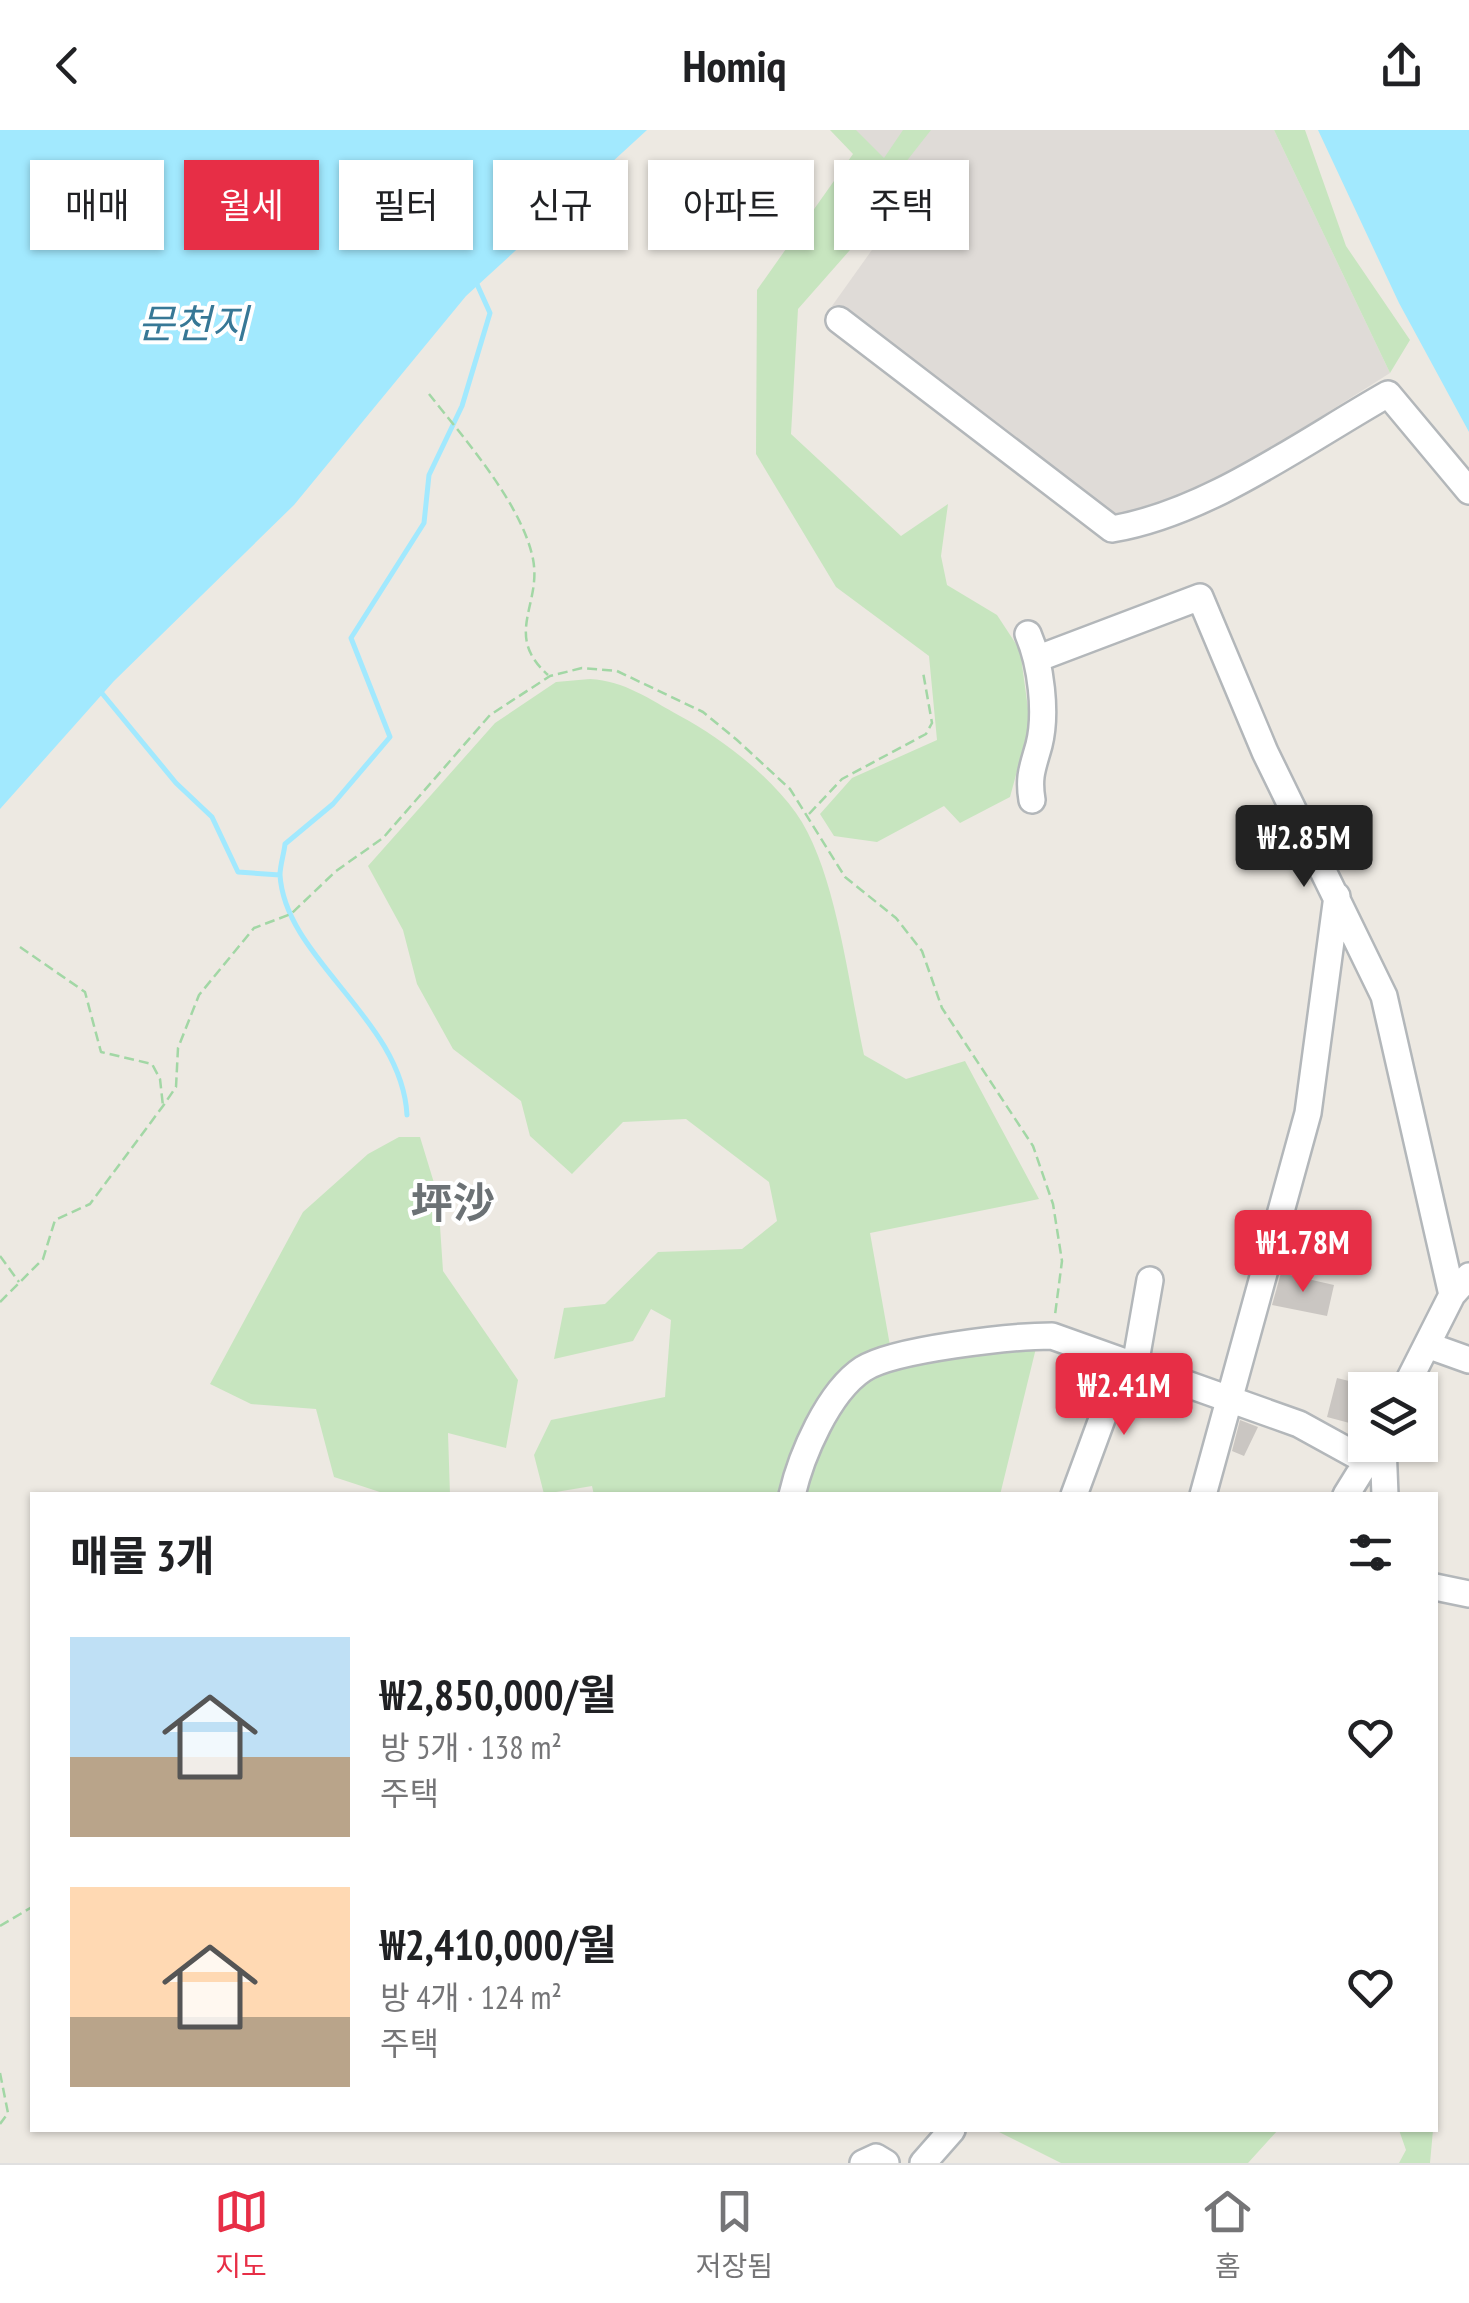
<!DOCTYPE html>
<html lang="ko">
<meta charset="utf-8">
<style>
body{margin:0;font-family:"PT Sans Narrow","Noto Sans KR",sans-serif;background:#f2f2f2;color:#202124;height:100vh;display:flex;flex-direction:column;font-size:38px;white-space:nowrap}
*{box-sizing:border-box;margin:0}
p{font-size:32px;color:#757577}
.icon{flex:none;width:55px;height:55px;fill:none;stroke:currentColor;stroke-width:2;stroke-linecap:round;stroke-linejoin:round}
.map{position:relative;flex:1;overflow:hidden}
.details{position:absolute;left:30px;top:1362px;width:1408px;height:640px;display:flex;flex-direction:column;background:#fff;border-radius:0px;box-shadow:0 2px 8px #0004}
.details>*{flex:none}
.top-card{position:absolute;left:30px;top:30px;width:1410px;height:90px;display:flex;gap:20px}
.fabs{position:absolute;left:1348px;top:1242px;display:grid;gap:20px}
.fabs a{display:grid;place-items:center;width:90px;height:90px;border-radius:0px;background:#fff;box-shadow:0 2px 8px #0004;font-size:50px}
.price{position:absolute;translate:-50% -85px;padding:0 22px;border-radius:10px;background:#e72e46;color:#fff;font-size:32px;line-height:65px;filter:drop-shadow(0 2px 5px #0008)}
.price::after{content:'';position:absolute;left:50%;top:60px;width:30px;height:22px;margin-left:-15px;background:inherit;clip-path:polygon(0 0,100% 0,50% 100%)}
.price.active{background:#222;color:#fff}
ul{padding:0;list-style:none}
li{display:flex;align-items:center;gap:30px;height:250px;padding:0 40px}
li span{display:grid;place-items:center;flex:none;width:280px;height:200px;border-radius:0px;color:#555}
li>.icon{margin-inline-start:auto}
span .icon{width:120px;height:120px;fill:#fffc;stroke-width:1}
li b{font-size:42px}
h2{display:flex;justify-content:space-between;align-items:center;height:120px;padding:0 40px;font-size:42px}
.pill{padding:0 35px;border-radius:0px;background:#fff;box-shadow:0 2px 8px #0004;font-size:35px;line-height:90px}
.pill.active{background:#e72e46;color:#fff}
header{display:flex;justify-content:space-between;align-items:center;height:130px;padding:0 40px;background:#fff;font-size:45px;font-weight:700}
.tab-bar{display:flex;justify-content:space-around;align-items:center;height:140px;border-top:2px solid #e0e0e0;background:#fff;font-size:28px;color:#757577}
.tab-bar a{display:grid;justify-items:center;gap:5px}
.tab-bar .active{color:#e72e46}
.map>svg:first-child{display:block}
.industrial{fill:#dfdbd7}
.green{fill:#c7e5bf}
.water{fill:#a2e9fe}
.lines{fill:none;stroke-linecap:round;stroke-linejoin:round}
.stream{stroke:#a2e9fe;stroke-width:5}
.building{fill:#cac6c2}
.minor-casing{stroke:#b3b7ba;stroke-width:30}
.path{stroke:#a2d7a5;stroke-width:2.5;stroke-dasharray:10 5;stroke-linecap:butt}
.minor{stroke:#fff;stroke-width:25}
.labels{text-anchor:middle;stroke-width:8;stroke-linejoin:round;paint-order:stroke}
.water-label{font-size:40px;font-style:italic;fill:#377896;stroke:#fff}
.quarter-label{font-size:42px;font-weight:bold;fill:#6c7275;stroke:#fff}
</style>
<header><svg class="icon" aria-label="back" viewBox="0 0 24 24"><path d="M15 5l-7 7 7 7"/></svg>Homiq<svg class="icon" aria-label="share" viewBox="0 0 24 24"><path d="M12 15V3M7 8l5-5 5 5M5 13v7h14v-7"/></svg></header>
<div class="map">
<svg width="1469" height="2033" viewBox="0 0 1469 2033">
<rect width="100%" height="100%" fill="#ede9e2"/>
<!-- industrial -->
<path class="industrial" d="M849,0H1274L1390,243L1188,371L1111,390L832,176L884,103Z"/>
<!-- green -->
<path class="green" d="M830,0H856L884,28L903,0H931L891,51L887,78L798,179L791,304L901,406L948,374L941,426L947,455L997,485L1020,520L1030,593L1010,667L960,693L944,676L877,712L834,706L820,684L852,648L937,610L929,526L836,457L756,324L757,160L853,24Z
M1274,0H1305L1346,116L1410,210L1390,243Z
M590,549C625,551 649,569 680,586C721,608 768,644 796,683C836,739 849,857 864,925L906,949L965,931L1039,1069L870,1103L894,1238L1037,1214L1000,1365H594L592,1356L544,1364L534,1325L551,1290L665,1267L671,1190L651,1179L633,1211L554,1229L564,1178L605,1174L658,1122L742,1119L777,1091L769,1052L686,989L623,992L572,1044L530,1006L521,971L453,919L417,854L403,800L368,736L495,593L556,552Z
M399,1007H420L438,1066L443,1141L518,1250L506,1318L448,1303L450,1365H389L334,1347L316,1279L251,1274L210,1254L303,1082L368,1024Z
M995,2000H1278L1248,2033H1061Z
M1399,2000H1433L1430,2033H1399L1406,2020Z"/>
<!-- water -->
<path class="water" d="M0,0H647L466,166L294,375L114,551L0,679Z
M1318,0H1469V302L1399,173Z"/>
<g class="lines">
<!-- stream -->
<path class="stream" d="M101,562L176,653L212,687L238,742L280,745
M407,985C402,889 285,829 280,745C280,735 284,724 285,714L333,674L390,607L351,508L424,393L429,345L462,276L490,183L476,152"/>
</g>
<!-- building -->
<path class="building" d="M1281,1143L1334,1155L1327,1186L1272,1175Z
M1337,1248L1365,1255L1357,1295L1327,1287Z
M1240,1290L1258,1297L1244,1326L1232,1321Z"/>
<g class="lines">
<defs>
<path id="minor" d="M839,190L1112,399C1208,383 1303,312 1388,264L1469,361
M1028,504C1041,534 1047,583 1039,615C1033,637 1028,646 1032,670
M1039,528L1200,467L1265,622L1384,866L1452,1165
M1427,1215L1469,1230
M1135,1236L1150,1150
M1404,1260L1452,1165L1469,1146
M1383,1315L1385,1365
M792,1365C801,1326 828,1262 863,1239C894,1219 1013,1206 1052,1206L1299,1294L1368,1332
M1074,1365L1123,1232
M1203,1365L1308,983L1337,766
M1346,1365L1377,1315
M1435,1457L1469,1464
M863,2033L876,2027L886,2033
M923,2033L952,2000"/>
</defs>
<!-- minor casing -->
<use href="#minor" class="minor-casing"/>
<!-- path -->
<path class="path" d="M429,264C463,307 522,374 533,429C542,475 503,505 548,545
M809,684L842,649L926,604L932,593L923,542
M20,817L85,862L101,922L152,934L160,949L163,976
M0,1126L19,1152
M0,1172L43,1129L55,1090L90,1074L163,976L176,957L178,918L199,865L254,798L291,784L336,741L383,708L490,585L550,546L582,538L617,541L703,582L737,610L790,659L845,747L896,788L922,821L942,878L1033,1016L1053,1074L1062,1131L1055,1185
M0,1796L32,1777
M0,1943L8,1983L0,1994"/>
<!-- minor -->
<use href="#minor" class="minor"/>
</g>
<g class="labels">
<!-- water labels -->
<g class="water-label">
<text x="193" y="208">문천지</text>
</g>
<!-- quarter labels -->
<g class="quarter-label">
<text x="453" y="1088">坪沙</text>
</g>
</g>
</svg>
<div class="fabs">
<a><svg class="icon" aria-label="layers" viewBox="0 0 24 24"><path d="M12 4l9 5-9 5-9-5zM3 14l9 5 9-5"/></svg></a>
</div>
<b class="price active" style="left:1304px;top:760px">₩2.85M</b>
<b class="price" style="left:1303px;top:1165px">₩1.78M</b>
<b class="price" style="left:1124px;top:1308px">₩2.41M</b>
<div class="top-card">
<a class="pill">매매</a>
<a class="pill active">월세</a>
<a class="pill">필터</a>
<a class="pill">신규</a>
<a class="pill">아파트</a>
<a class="pill">주택</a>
</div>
<section class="details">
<h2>매물 3개<svg class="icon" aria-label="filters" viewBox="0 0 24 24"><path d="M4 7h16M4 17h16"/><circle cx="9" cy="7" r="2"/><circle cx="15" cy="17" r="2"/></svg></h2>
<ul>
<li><span style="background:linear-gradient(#bfe0f5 60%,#b9a48a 0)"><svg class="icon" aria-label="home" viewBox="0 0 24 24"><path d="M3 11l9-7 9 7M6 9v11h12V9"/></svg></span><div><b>₩2,850,000/월</b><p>방 5개 · 138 m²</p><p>주택</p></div><svg class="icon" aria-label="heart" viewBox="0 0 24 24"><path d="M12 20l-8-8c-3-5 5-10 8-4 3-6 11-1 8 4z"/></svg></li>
<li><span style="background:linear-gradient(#ffd9b3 65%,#b9a48a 0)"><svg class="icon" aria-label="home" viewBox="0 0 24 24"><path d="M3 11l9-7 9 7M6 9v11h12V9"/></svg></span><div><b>₩2,410,000/월</b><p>방 4개 · 124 m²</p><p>주택</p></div><svg class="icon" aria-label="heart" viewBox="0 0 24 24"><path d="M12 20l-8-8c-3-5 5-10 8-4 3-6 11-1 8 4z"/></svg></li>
</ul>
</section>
</div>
<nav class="tab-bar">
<a class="active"><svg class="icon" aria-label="map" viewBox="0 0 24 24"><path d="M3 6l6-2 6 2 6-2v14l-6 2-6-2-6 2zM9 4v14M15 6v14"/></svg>지도</a>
<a><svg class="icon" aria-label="saved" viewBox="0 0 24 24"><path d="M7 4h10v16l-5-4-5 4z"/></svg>저장됨</a>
<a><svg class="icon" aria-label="home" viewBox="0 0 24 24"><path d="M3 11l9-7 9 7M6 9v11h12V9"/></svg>홈</a>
</nav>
